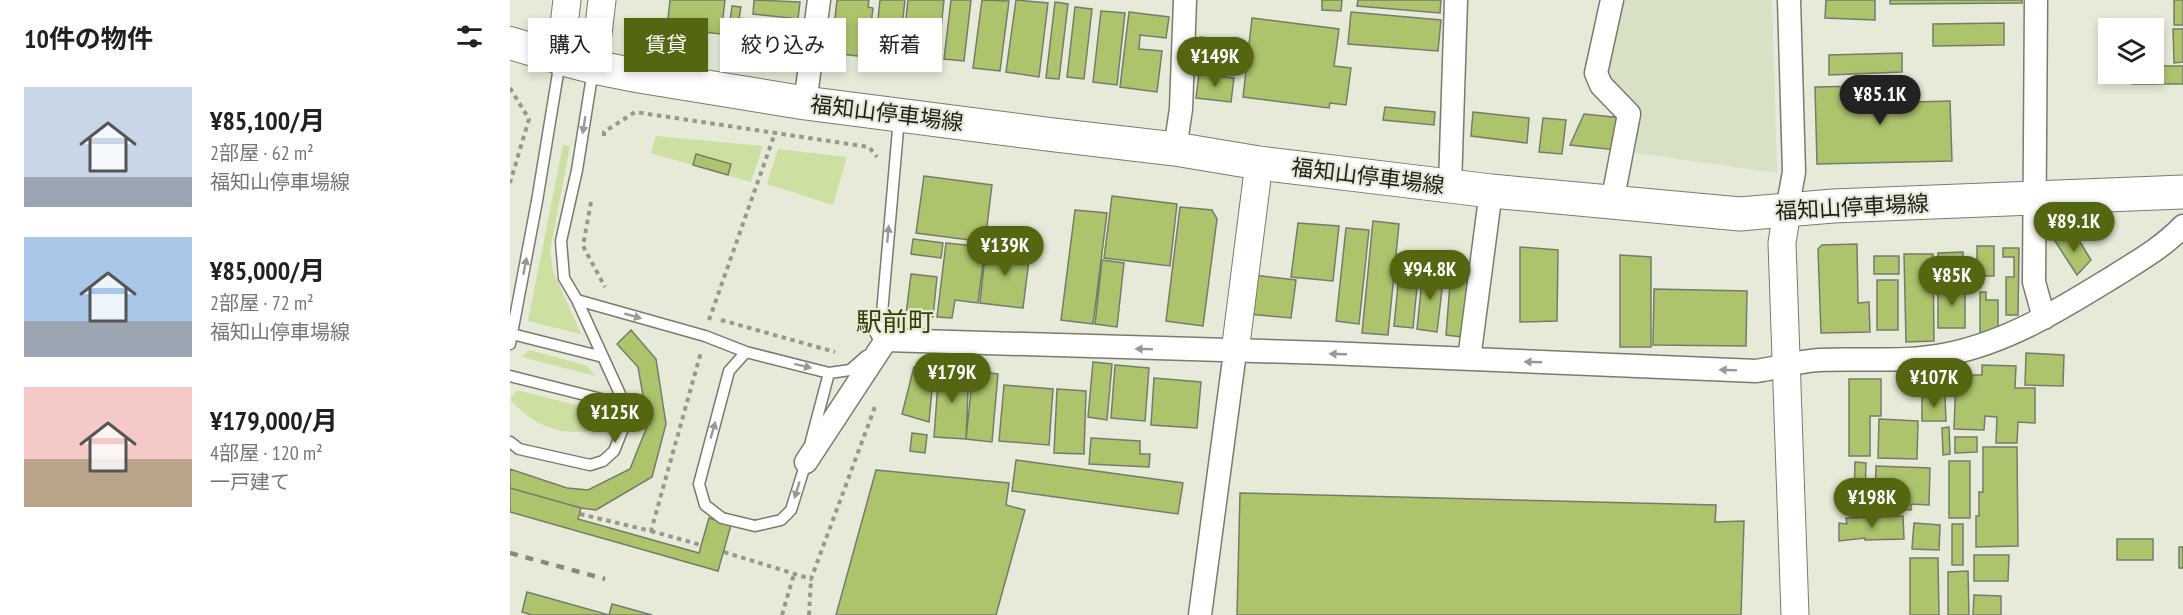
<!DOCTYPE html>
<html lang="ja">
<meta charset="utf-8">
<style>
body{margin:0;font-family:"PT Sans Narrow","Noto Sans JP",sans-serif;background:#f6f6f6;color:#202124;height:100vh;display:flex;flex-direction:column;font-size:22px;white-space:nowrap}
*{box-sizing:border-box;margin:0}
p{font-size:20px;color:#757577}
.icon{flex:none;width:33px;height:33px;fill:none;stroke:currentColor;stroke-width:2;stroke-linecap:round;stroke-linejoin:round}
.map{position:relative;flex:1;overflow:hidden}
.details{display:flex;flex-direction:column;background:#fff;width:510px}
.details>*{flex:none}
.banner{position:absolute;left:18px;top:18px;width:570px;height:54px;display:flex;gap:12px}
.controls{position:absolute;left:1588px;top:18px;display:grid;gap:12px}
.controls a{display:grid;place-items:center;width:66px;height:66px;border-radius:0px;background:#fff;box-shadow:0 3px 9px #0003;font-size:30px}
.price{position:absolute;translate:-50% -51px;padding:0 14px;border-radius:21px;background:#546610;color:#fff;font-size:20px;line-height:39px;filter:drop-shadow(0 2px 3px #0008)}
.price::after{content:'';position:absolute;left:50%;top:36px;width:18px;height:14px;margin-left:-9px;background:inherit;clip-path:polygon(0 0,100% 0,50% 100%)}
.price.current{background:#222;color:#fff}
ul{padding:0;list-style:none}
li{display:flex;align-items:center;gap:18px;height:150px;padding:0 24px}
li span{display:grid;place-items:center;flex:none;width:168px;height:120px;border-radius:0px;color:#555}
li>.icon{margin-inline-start:auto}
span .icon{width:72px;height:72px;fill:#fffc;stroke-width:1}
li b{font-size:26px}
h2{display:flex;justify-content:space-between;align-items:center;height:72px;padding:0 24px;font-size:26px}
.tag{padding:0 21px;border-radius:0px;background:#fff;box-shadow:0 3px 9px #0003;font-size:21px;line-height:54px}
.tag.current{background:#546610;color:#fff}
main{display:flex;flex:1;min-height:0}
.map>svg:first-child{display:block}
.built{fill:#d8e0c6}
.green{fill:#cddfa1}
.building{fill:#adc46d;stroke:#767c6b;stroke-width:1.5}
.lines{fill:none;stroke-linecap:round;stroke-linejoin:round}
.service-casing{stroke:#777d6c;stroke-width:13}
.minor-casing{stroke:#777d6c;stroke-width:25}
.tertiary-casing{stroke:#777d6c;stroke-width:29}
.secondary-casing{stroke:#777d6c;stroke-width:34}
.primary-casing{stroke:#777d6c;stroke-width:35}
.path{stroke:#95998b;stroke-width:4;stroke-dasharray:4.5 4.5;stroke-linecap:butt}
.service{stroke:#fff;stroke-width:10}
.minor{stroke:#fff;stroke-width:22}
.tertiary{stroke:#fff;stroke-width:27}
.secondary{stroke:#fff;stroke-width:32}
.primary{stroke:#fff;stroke-width:33}
.rail{stroke:#868a7d;stroke-width:4.5;stroke-dasharray:8 8;stroke-linecap:butt}
.oneway{fill:#999a97}
.labels{text-anchor:middle;stroke-width:4.5;stroke-linejoin:round;paint-order:stroke}
.street-label{font-size:22px;fill:#1c1e18;stroke:#e5ebd8}
.quarter-label{font-size:26px;fill:#333f03;stroke:#e5ebd8}
</style>
<main>
<section class="details">
<h2>10件の物件<svg class="icon" aria-label="filters" viewBox="0 0 24 24"><path d="M4 7h16M4 17h16"/><circle cx="9" cy="7" r="2"/><circle cx="15" cy="17" r="2"/></svg></h2>
<ul>
<li><span style="background:linear-gradient(#c9d6e8 75%,#9aa5b1 0)"><svg class="icon" aria-label="home" viewBox="0 0 24 24"><path d="M3 11l9-7 9 7M6 9v11h12V9"/></svg></span><div><b>¥85,100/月</b><p>2部屋 · 62 m²</p><p>福知山停車場線</p></div></li>
<li><span style="background:linear-gradient(#a9c7e8 70%,#9aa5b1 0)"><svg class="icon" aria-label="home" viewBox="0 0 24 24"><path d="M3 11l9-7 9 7M6 9v11h12V9"/></svg></span><div><b>¥85,000/月</b><p>2部屋 · 72 m²</p><p>福知山停車場線</p></div></li>
<li><span style="background:linear-gradient(#f6c9c9 60%,#b9a48a 0)"><svg class="icon" aria-label="home" viewBox="0 0 24 24"><path d="M3 11l9-7 9 7M6 9v11h12V9"/></svg></span><div><b>¥179,000/月</b><p>4部屋 · 120 m²</p><p>一戸建て</p></div></li>
</ul>
</section>
<div class="map">
<svg width="1673" height="615" viewBox="0 0 1673 615">
<rect width="100%" height="100%" fill="#e5ebd8"/>
<!-- built -->
<path class="built" d="M1107,0H1262L1267,173L1119,152L1095,81Z"/>
<!-- green -->
<path class="green" d="M146,136L253,146L241,182L141,153Z
M53,145L60,146L40,251L43,271L71,334L18,321Z
M268,149L337,157L323,205L257,184Z
M19,350L78,366L85,376L12,357Z
M7,390L104,415L103,429C57,434 35,436 0,400Z"/>
<!-- building -->
<path class="building" d="M160,0H215L211,34L157,28Z
M244,0L290,2L288,19L243,14Z
M327,0H359L358,7L363,8L357,57L321,53Z
M370,0H395L388,60L364,57Z
M398,0H434L427,65L391,61Z
M441,0H461L454,61L434,59Z
M472,0L499,1L490,71L463,68Z
M506,0L538,3L529,77L496,72Z
M812,0H832L831,11L812,10Z
M848,0H931L930,13L847,6Z
M1316,0H1365V20L1315,18Z
M1380,0H1512V3L1380,4Z
M1664,0H1673V25H1664Z
M545,2L558,4L549,79L536,78Z
M222,6L231,7L229,18L285,25L282,45L218,36Z
M565,7L582,9L574,79L557,77Z
M591,11L615,13L607,85L583,82Z
M619,12L659,17L656,38L630,35L629,49L652,51L647,92L610,87Z
M841,12L931,20L928,51L838,44Z
M742,18L829,29L824,66L841,68L836,105L820,103L819,108L733,97Z
M1494,23V45L1423,46V24Z
M1663,29H1673V62L1664,63Z
M690,37L733,42L730,71L687,66Z
M1392,53V72L1319,75V55Z
M1589,65H1599V74H1618V82H1589Z
M1644,66H1673V84H1622V74H1644Z
M689,74L724,78L721,102L686,98Z
M1403,85V102L1440,101L1442,161L1307,164L1305,87Z
M875,107L925,112L924,125L873,120Z
M963,112L1019,118L1017,143L961,136Z
M1074,114L1112,118L1107,150L1060,145Z
M1033,118L1056,120L1052,154L1029,152Z
M186,154L221,164L218,175L183,165Z
M414,176L482,185L475,242L406,233Z
M602,196L667,204L660,266L594,258Z
M670,207L702,210L707,219L693,326L656,321Z
M565,210L597,213L583,324L551,320Z
M863,221L889,224L878,335L852,333Z
M788,223L829,226L823,281L781,277Z
M836,228L859,230L849,324L826,321Z
M1567,237L1581,260L1567,275L1543,238Z
M403,239L433,243L431,258L401,254Z
M436,243L475,247L468,303L445,300L442,318L427,317Z
M1347,244L1348,303L1359,302L1360,332L1311,333L1308,249L1312,245Z
M1467,246H1484V276H1467Z
M476,247L520,252L513,308L470,303Z
M1010,247L1048,250L1047,321L1010,322Z
M1493,248H1509L1508,315H1496V277H1504V257H1493Z
M1453,252L1454,282L1428,283V253Z
M1394,254H1423L1424,341L1396,342Z
M1110,255L1141,257V347H1110Z
M1364,256H1389V274H1364Z
M592,260L614,263L607,327L585,324Z
M913,271L934,273L927,332L907,329Z
M941,271L958,273L952,337L936,335Z
M401,274L427,277L423,317L396,314Z
M744,275L786,280L781,318L739,314Z
M889,275L908,277L903,328L884,326Z
M1367,280H1388V330H1367Z
M1428,286H1455V328H1428Z
M1144,289L1237,291L1236,346L1143,345Z
M1470,292H1476V300H1488V333H1470Z
M121,330L146,359L156,424L142,477L86,510L71,508L0,488V469L57,488L78,490L120,469L138,424L128,367L107,344Z
M1516,353L1554,355L1553,386L1515,385Z
M583,362L602,364L597,420L578,417Z
M605,365L639,368L635,421L601,418Z
M1472,365L1506,366L1505,388H1525V423L1508,422L1507,443H1486L1487,417L1475,416L1474,430L1444,429L1446,375H1472Z
M404,367L424,368L419,422L392,414Z
M429,368L459,369L456,439L424,437Z
M463,371L488,374L482,442L456,439Z
M644,378L691,382L687,428L641,425Z
M1339,379H1371V416H1360V456H1339Z
M494,385L543,389L539,445L489,441Z
M547,389L576,391L574,454L544,453Z
M1435,396L1436,421H1412V397Z
M1369,419L1408,421L1407,459L1368,458Z
M1439,427L1440,454L1433,455L1432,428Z
M402,433L417,435L415,453L400,451Z
M1445,437H1467V452L1445,453Z
M581,438L630,441V454H640L639,467L579,464Z
M1473,447H1507L1508,546L1466,547V516H1469V492H1473Z
M506,460L673,483L668,514L502,491Z
M1439,461H1460V518H1439Z
M1345,462L1356,463L1355,496H1344Z
M1366,466L1420,468L1419,505L1401,504V510L1380,509V497H1365Z
M366,470L499,483L496,505L515,510L486,615H326Z
M0,488L71,508L68,519L189,553L199,518L221,525L208,571L0,512Z
M730,493L1206,505L1205,522L1234,521L1231,615H727Z
M1393,516L1394,539L1355,540V538L1329,541V523L1337,524L1336,518Z
M1404,523L1430,525L1429,550L1402,549Z
M1442,524H1453V565H1442Z
M1607,539H1643V560H1607Z
M1669,547H1673V568H1669Z
M1464,555H1499L1498,581H1464Z
M1400,558H1428L1429,615H1400Z
M1458,571L1459,615H1438V572Z
M17,592L99,615L102,604L142,615H22L12,612Z
M1464,595L1491,596V615H1463Z"/>
<g class="lines">
<defs>
<path id="service" d="M67,300L195,336L236,352L319,373L340,370L356,356
M369,332L372,313L389,118
M2,334L93,357
M0,344L27,201L50,61
M236,352L219,371L189,484L195,505L212,518L245,526L271,520L281,510L297,459
M0,376L115,405
M301,441L319,373
M0,442L9,449L80,465L93,461L104,451L114,426L115,405L67,300L54,278L51,241L67,170L83,70"/>
<path id="minor" d="M1526,0L1524,282L1534,318
M295,103L309,0
M665,149L671,109L675,0
M940,186L946,0
M1102,203L1119,114L1091,85L1086,73L1102,0
M1277,210L1284,172L1279,0
M370,329L376,340L817,353L1246,371C1267,368 1288,361 1309,360C1351,358 1396,363 1438,354C1498,342 1551,309 1603,277C1628,261 1652,248 1673,226
M959,359L981,191
M296,462L376,340
M690,615L725,352"/>
<path id="tertiary" d="M50,58L57,0
M84,67L92,0
M1277,210L1272,243L1285,615
M725,352L749,163"/>
<path id="secondary" d="M0,43L50,58"/>
<path id="primary" d="M50,58L84,67L129,76L295,103L536,134L665,149L749,163L981,191L1230,214L1323,206L1673,192"/>
</defs>
<!-- service casing -->
<use href="#service" class="service-casing"/>
<!-- minor casing -->
<use href="#minor" class="minor-casing"/>
<!-- tertiary casing -->
<use href="#tertiary" class="tertiary-casing"/>
<!-- secondary casing -->
<use href="#secondary" class="secondary-casing"/>
<!-- primary casing -->
<use href="#primary" class="primary-casing"/>
<!-- path -->
<path class="path" d="M0,88L19,119L0,183
M94,136V132L125,112L359,147L367,157
M81,202L73,246L95,287
M199,320L265,133
M211,320L325,352
M70,514L141,531L191,352
M141,531L191,545
M214,552L301,579L366,404
M272,615L284,574
M299,615L301,579"/>
<!-- service -->
<use href="#service" class="service"/>
<!-- minor -->
<use href="#minor" class="minor"/>
<!-- tertiary -->
<use href="#tertiary" class="tertiary"/>
<!-- secondary -->
<use href="#secondary" class="secondary"/>
<!-- primary -->
<use href="#primary" class="primary"/>
<!-- rail -->
<path class="rail" d="M0,553L95,579"/>
</g>
<!-- one-way arrows -->
<defs><path id="oneway-solid" d="M-6-.8H1V-3.2L6.5 0L1 3.2V.8H-6Z" transform="scale(1.5)"/></defs>
<g class="oneway">
<use href="#oneway-solid" transform="translate(74 125) rotate(99)"/>
<use href="#oneway-solid" transform="translate(378 234) rotate(-85)"/>
<use href="#oneway-solid" transform="translate(15 266) rotate(-79)"/>
<use href="#oneway-solid" transform="translate(123 316) rotate(16)"/>
<use href="#oneway-solid" transform="translate(634 349) rotate(-178)"/>
<use href="#oneway-solid" transform="translate(828 354) rotate(-178)"/>
<use href="#oneway-solid" transform="translate(1023 362) rotate(-178)"/>
<use href="#oneway-solid" transform="translate(293 366) rotate(14)"/>
<use href="#oneway-solid" transform="translate(1218 370) rotate(-178)"/>
<use href="#oneway-solid" transform="translate(203 430) rotate(-74)"/>
<use href="#oneway-solid" transform="translate(287 490) rotate(107)"/>
</g>
<g class="labels">
<!-- street labels -->
<g class="street-label">
<text transform="translate(377 113) rotate(7)" y="8">福知山停車場線</text>
<text transform="translate(858 176) rotate(7)" y="8">福知山停車場線</text>
<text transform="translate(1342 207) rotate(-3)" y="8">福知山停車場線</text>
</g>
<!-- quarter labels -->
<g class="quarter-label">
<text x="385" y="331">駅前町</text>
</g>
</g>
</svg>
<div class="controls">
<a><svg class="icon" aria-label="layers" viewBox="0 0 24 24"><path d="M12 4l9 5-9 5-9-5zM3 14l9 5 9-5"/></svg></a>
</div>
<b class="price" style="left:705px;top:88px">¥149K</b>
<b class="price current" style="left:1370px;top:126px">¥85.1K</b>
<b class="price" style="left:1564px;top:253px">¥89.1K</b>
<b class="price" style="left:495px;top:277px">¥139K</b>
<b class="price" style="left:920px;top:301px">¥94.8K</b>
<b class="price" style="left:1442px;top:307px">¥85K</b>
<b class="price" style="left:442px;top:404px">¥179K</b>
<b class="price" style="left:1424px;top:409px">¥107K</b>
<b class="price" style="left:105px;top:444px">¥125K</b>
<b class="price" style="left:1362px;top:529px">¥198K</b>
<div class="banner">
<a class="tag">購入</a>
<a class="tag current">賃貸</a>
<a class="tag">絞り込み</a>
<a class="tag">新着</a>
</div>
</div>
</main>
